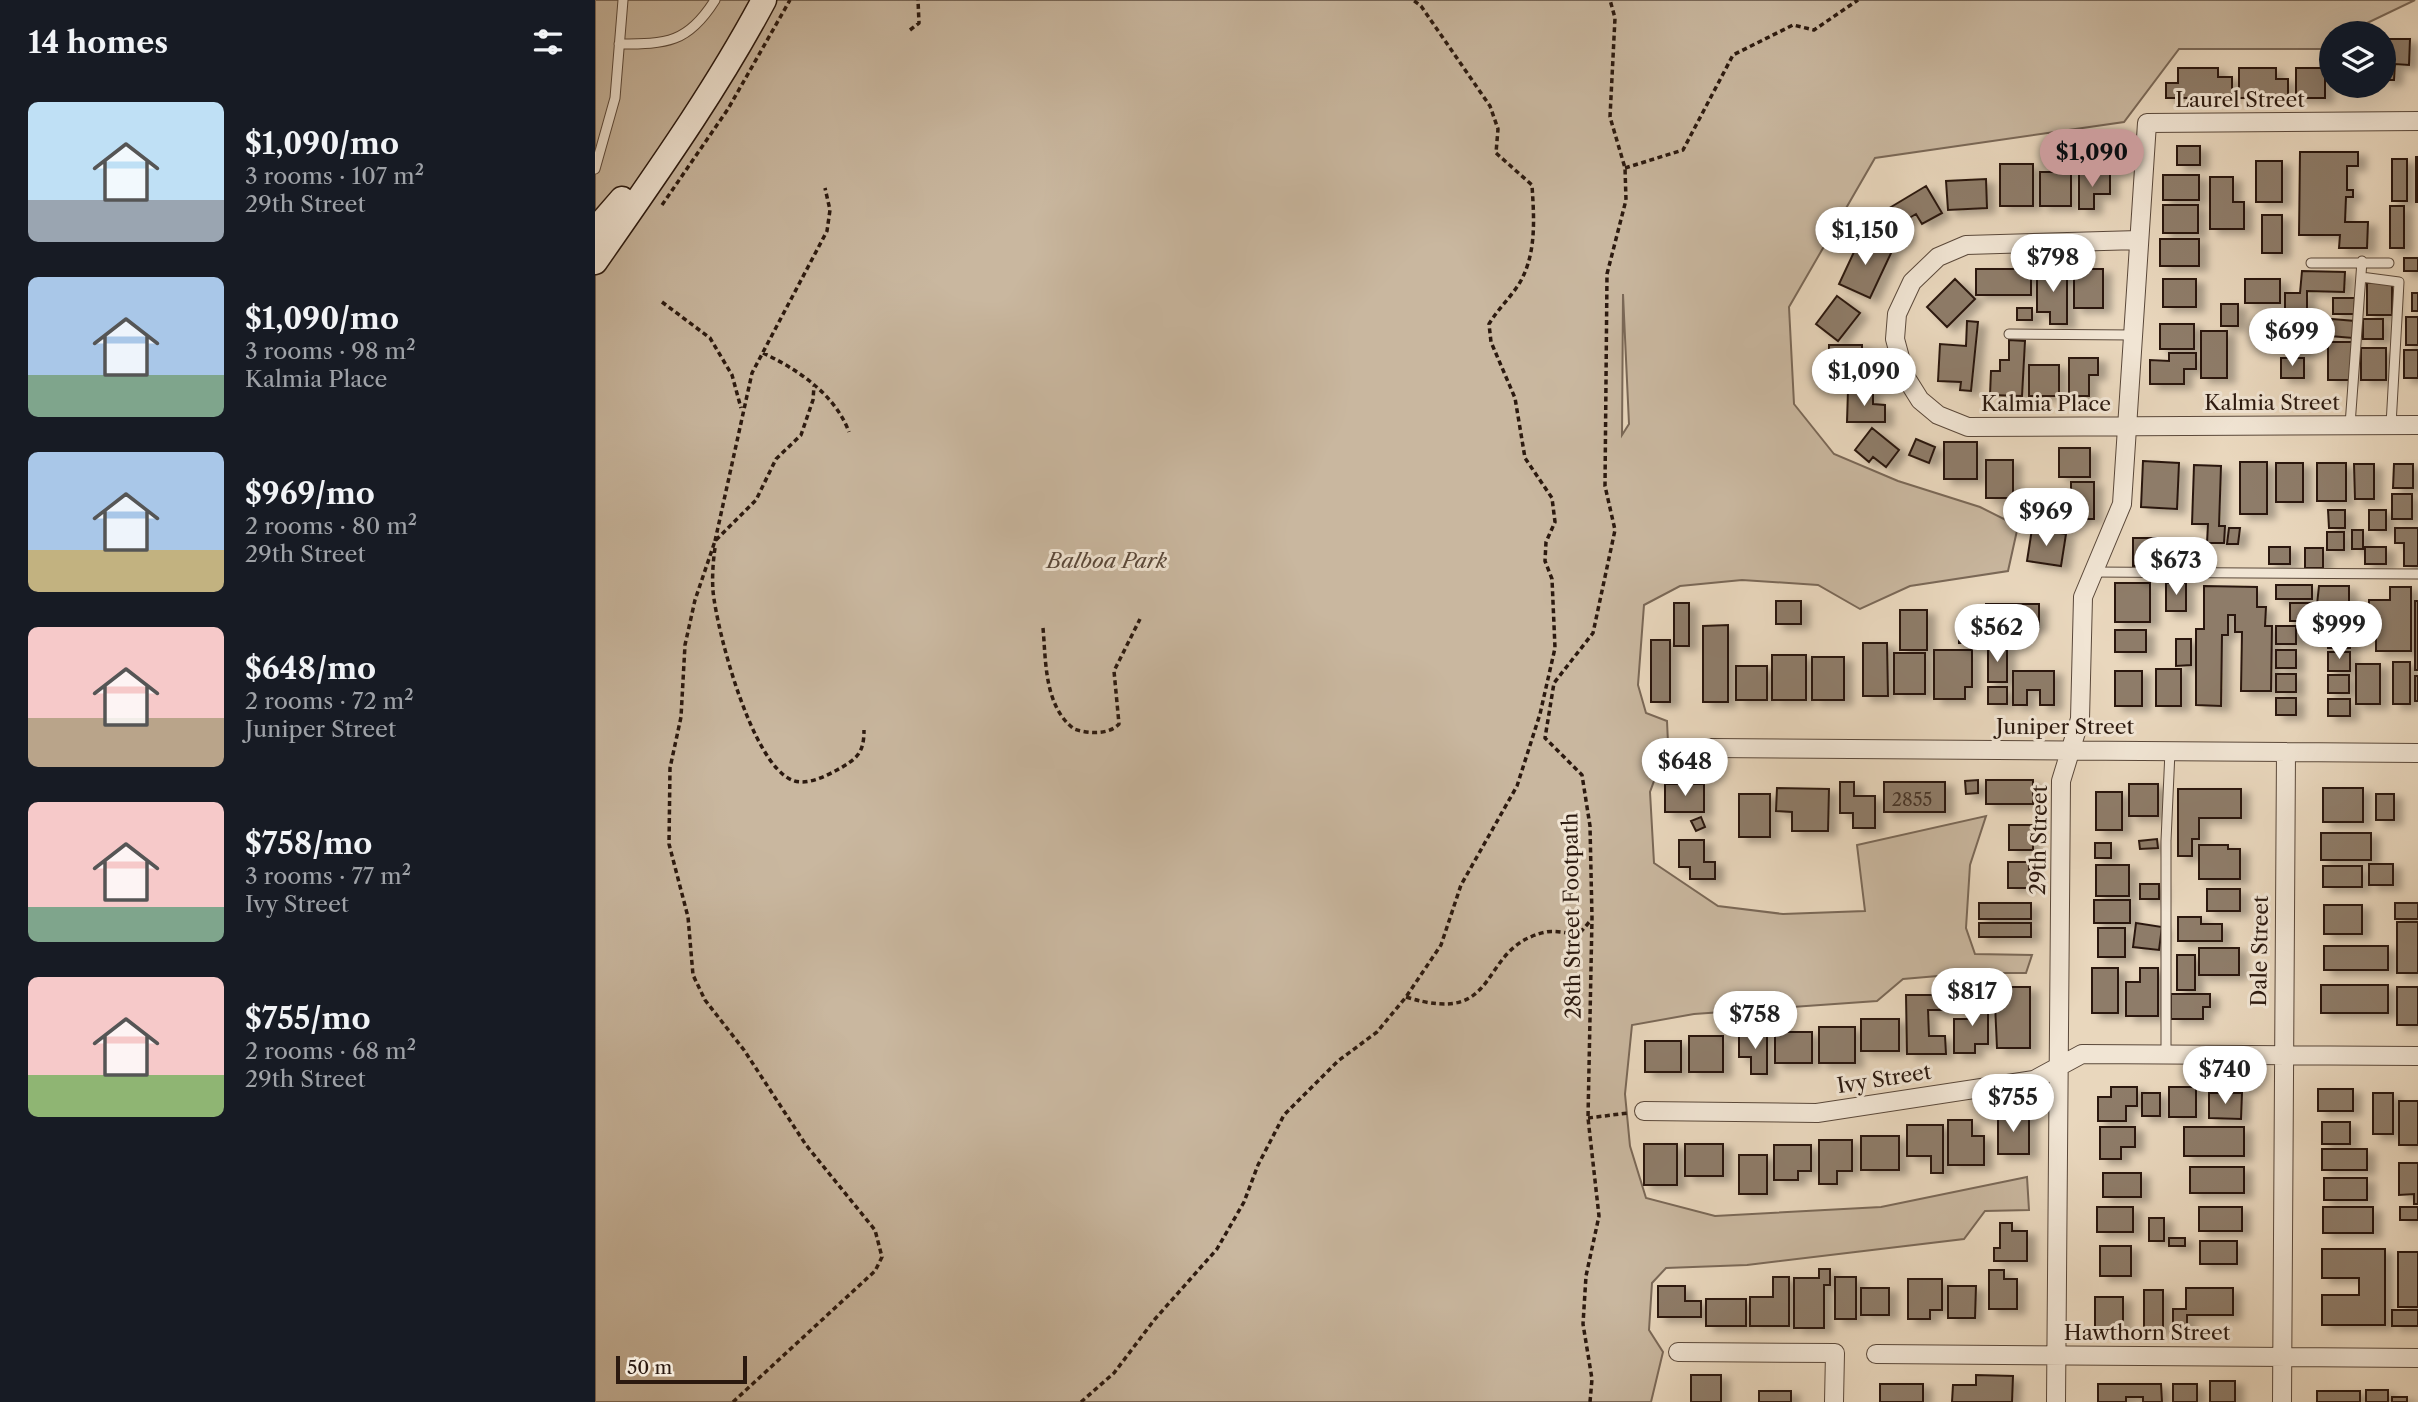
<!DOCTYPE html>
<meta charset="utf-8">
<style>
body{margin:0;font-family:"Libre Caslon Text",serif;background:#242831;color:#f1f3f6;height:100vh;display:flex;flex-direction:column;font-size:26px;white-space:nowrap}
*{box-sizing:border-box;margin:0}
p{font-size:23px;color:#9ea1a6}
.icon{flex:none;width:38px;height:38px;fill:none;stroke:currentColor;stroke-width:2;stroke-linecap:round;stroke-linejoin:round}
.map{position:relative;flex:1;overflow:hidden}
.sheet{display:flex;flex-direction:column;background:#171b24;width:595px}
.sheet>*{flex:none}
.tools{position:absolute;left:1724px;top:21px;display:grid;gap:14px}
.tools a{display:grid;place-items:center;width:77px;height:77px;border-radius:50%;background:#171b24;box-shadow:0 7px 28px #0002;font-size:35px}
.scale{position:absolute;left:21px;bottom:18px;width:131px;box-sizing:border-box;padding-left:7px;border:4px solid #2b190f;border-top:0;font-size:19px;line-height:24px;white-space:nowrap;color:#2b190f;-webkit-text-stroke:5px #f1e5d4;paint-order:stroke}
.price{position:absolute;translate:-50% -60px;padding:0 16px;border-radius:24px;background:#fff;color:#222;font-size:23px;line-height:46px;filter:drop-shadow(0 2px 4px #0008)}
.price::after{content:'';position:absolute;left:50%;top:42px;width:21px;height:16px;margin-left:-10px;background:inherit;clip-path:polygon(0 0,100% 0,50% 100%)}
.price.current{background:#c59692;color:#111}
ul{padding:0;list-style:none}
li{display:flex;align-items:center;gap:21px;height:175px;padding:0 28px}
li span{display:grid;place-items:center;flex:none;width:196px;height:140px;border-radius:10px;color:#555}
li>.icon{margin-inline-start:auto}
span .icon{width:84px;height:84px;fill:#fffc;stroke-width:1}
li b{font-size:30px}
h2{display:flex;justify-content:space-between;align-items:center;height:84px;padding:0 28px;font-size:30px}
main{display:flex;flex:1;min-height:0}
.map>svg:first-child{display:block}
.green{fill:#c9b79f;stroke:#7a6857;stroke-width:2;fill-rule:evenodd}
.building{fill:#8e7c69;stroke:#2b190f;stroke-width:2;filter:url(#shadow)}
.lines{fill:none;stroke-linecap:round;stroke-linejoin:round}
.lane-casing{stroke:#5a483a;stroke-width:11}
.street-casing{stroke:#5a483a;stroke-width:20}
.secondary-casing{stroke:#2b190f;stroke-width:27}
.path{stroke:#2b190f;stroke-width:3.5;stroke-dasharray:5 3.5;stroke-linecap:butt}
.lane{stroke:#f1e5d4;stroke-width:9}
.street{stroke:#f1e5d4;stroke-width:18}
.secondary{stroke:#f1e5d4;stroke-width:24}
.labels{text-anchor:middle;stroke-width:6;stroke-linejoin:round;paint-order:stroke}
.number-label{font-size:18px;fill:#443226}
.street-label{font-size:21px;fill:#2b190f;stroke:#f1e5d4}
.park-label{font-size:21px;font-style:italic;fill:#5a483a;stroke:#f1e5d4}
</style>
<main>
<section class="sheet">
<h2>14 homes<svg class="icon" aria-label="filters" viewBox="0 0 24 24"><path d="M4 7h16M4 17h16"/><circle cx="9" cy="7" r="2"/><circle cx="15" cy="17" r="2"/></svg></h2>
<ul>
<li><span style="background:linear-gradient(#bfe0f5 70%,#9aa5b1 0)"><svg class="icon" aria-label="home" viewBox="0 0 24 24"><path d="M3 11l9-7 9 7M6 9v11h12V9"/></svg></span><div><b>$1,090/mo</b><p>3 rooms · 107 m²</p><p>29th Street</p></div></li>
<li><span style="background:linear-gradient(#a9c7e8 70%,#7fa58c 0)"><svg class="icon" aria-label="home" viewBox="0 0 24 24"><path d="M3 11l9-7 9 7M6 9v11h12V9"/></svg></span><div><b>$1,090/mo</b><p>3 rooms · 98 m²</p><p>Kalmia Place</p></div></li>
<li><span style="background:linear-gradient(#a9c7e8 70%,#c2b280 0)"><svg class="icon" aria-label="home" viewBox="0 0 24 24"><path d="M3 11l9-7 9 7M6 9v11h12V9"/></svg></span><div><b>$969/mo</b><p>2 rooms · 80 m²</p><p>29th Street</p></div></li>
<li><span style="background:linear-gradient(#f6c9c9 65%,#b9a48a 0)"><svg class="icon" aria-label="home" viewBox="0 0 24 24"><path d="M3 11l9-7 9 7M6 9v11h12V9"/></svg></span><div><b>$648/mo</b><p>2 rooms · 72 m²</p><p>Juniper Street</p></div></li>
<li><span style="background:linear-gradient(#f6c9c9 75%,#7fa58c 0)"><svg class="icon" aria-label="home" viewBox="0 0 24 24"><path d="M3 11l9-7 9 7M6 9v11h12V9"/></svg></span><div><b>$758/mo</b><p>3 rooms · 77 m²</p><p>Ivy Street</p></div></li>
<li><span style="background:linear-gradient(#f6c9c9 70%,#8fb573 0)"><svg class="icon" aria-label="home" viewBox="0 0 24 24"><path d="M3 11l9-7 9 7M6 9v11h12V9"/></svg></span><div><b>$755/mo</b><p>2 rooms · 68 m²</p><p>29th Street</p></div></li>
</ul>
</section>
<div class="map">
<svg width="1823" height="1402" viewBox="0 0 1823 1402">
<defs>
<filter id="shadow"><feDropShadow dx="8" dy="4.5" stdDeviation="3.5" flood-color="#0004"/></filter>
</defs>
<rect width="100%" height="100%" fill="#e9d7bd"/>
<filter id="stains"><feTurbulence type="fractalNoise" baseFrequency=".00286" numOctaves="4"/><feColorMatrix values="0 0 0 0 .2 0 0 0 0 .09 0 0 0 0 .02 0 0 0 .5 -.17"/></filter>
<radialGradient id="worn" r=".72"><stop offset=".6" stop-color="#630" stop-opacity="0"/><stop offset="1" stop-color="#630" stop-opacity=".3"/></radialGradient>
<!-- green -->
<path class="green" d="M0,0H1820L1766,26L1736,33L1726,49H1584L1529,122L1280,158L1194,307L1199,404L1239,454L1303,481L1385,507L1423,526L1413,571L1315,586L1265,609L1223,585L1147,580L1085,586L1049,605L1043,685L1051,713L1072,721L1073,743L1055,792L1059,863L1123,906L1188,914L1270,911L1262,845L1391,816L1375,865L1371,928L1380,954L1437,955L1431,973H1378L1308,979L1282,1001L1099,1014L1037,1025L1030,1094L1035,1146L1051,1198L1120,1216L1286,1207L1432,1177L1434,1210L1390,1211L1369,1239L1152,1265L1071,1268L1057,1283L1054,1330L1068,1352L1056,1402H0ZM1028,294L1034,424L1027,435L1028,295Z"/>
<!-- building -->
<path class="building" d="M1788,39H1815L1814,65L1800,64L1799,80H1788Z
M1583,68H1623V77H1637V98H1571V83H1583Z
M1644,68H1681V79H1693V98H1644Z
M1701,68H1730V98H1701Z
M1582,146H1605V165H1582Z
M1705,152H1763V166H1752V190H1758V197H1751L1750,222H1773L1772,248H1744L1745,235H1704Z
M1821,157H1823V202H1821Z
M1797,159H1812V201H1797Z
M1661,161H1687V202H1661Z
M1405,164H1438V206H1405Z
M1445,172H1476V206H1445Z
M1484,174H1515V194H1499V209H1484Z
M1568,175H1604V200H1568Z
M1615,177H1638V202H1649V229H1615Z
M1391,179L1392,208L1353,210L1351,181Z
M1331,186L1347,213L1327,224L1321,214L1304,224L1311,236L1298,244L1291,233L1302,227L1291,210Z
M1568,205H1603V233H1568Z
M1795,206H1809V248H1795Z
M1667,215H1687V253H1667Z
M1266,237L1297,251L1275,298L1244,284Z
M1565,239H1604V266H1565Z
M1809,258H1823V271H1809Z
M1442,268H1472V324H1455V312H1442Z
M1381,269H1436V295H1381Z
M1479,269H1508V308H1479Z
M1707,271L1750,272L1749,292L1712,291V320H1690V293H1705Z
M1360,279L1380,299L1352,327L1332,307Z
M1568,279H1601V307H1568Z
M1650,279H1685V303H1650Z
M1772,283H1797V315H1772Z
M1817,293H1823V311H1817Z
M1242,296L1265,313L1243,341L1221,324Z
M1738,298H1760L1759,314H1738Z
M1626,304H1643V326H1626Z
M1422,308H1437V320H1422Z
M1811,317H1823V345H1811Z
M1737,319L1760,321L1758,338L1735,336Z
M1768,319H1788V339H1768Z
M1372,321L1383,322L1376,391L1365,390L1366,382L1343,381L1345,344L1371,346Z
M1565,324H1599V349H1565Z
M1606,331H1632V378H1606Z
M1691,332H1711V352H1691Z
M1414,340L1430,341L1427,396L1395,395L1396,371H1405V360H1414Z
M1733,342H1757V380H1733Z
M1234,345H1267V380H1234Z
M1766,348H1791V380H1766Z
M1809,350H1823V378H1809Z
M1574,353H1601V369H1589V384H1555V360L1574,361Z
M1474,358H1503V375H1494V396H1474Z
M1686,358H1709V378H1686Z
M1434,365H1464V396H1434Z
M1253,390L1278,391V404L1290,405V422H1252Z
M1277,428L1304,450L1291,467L1278,457L1274,462L1260,450Z
M1321,439L1340,447L1334,463L1314,455Z
M1349,442H1382V479H1349Z
M1464,448H1495V477H1464Z
M1391,460H1418V498H1391Z
M1548,461L1584,463L1582,509L1546,507Z
M1645,462H1672V514H1645Z
M1681,463H1708V502H1681Z
M1722,463H1751V501H1722Z
M1759,464H1779V499H1760Z
M1799,464H1818V488H1798Z
M1599,465L1626,466L1624,526H1630L1629,543H1612L1613,524H1597Z
M1476,482H1499V519H1476Z
M1797,494H1817V519H1797Z
M1733,510H1750V528H1734Z
M1774,510H1791V530H1774Z
M1634,528H1645L1643,544H1632Z
M1800,528H1823V566H1809V543H1800Z
M1437,529L1471,534L1466,566L1432,561Z
M1757,530H1768V549H1757Z
M1732,532H1749V550H1732Z
M1538,538H1576V552H1589V566H1538Z
M1674,547H1695V564H1674Z
M1770,547H1791V564H1770Z
M1710,548H1728V568H1710Z
M1595,554L1609,555L1608,566L1594,565Z
M1520,583H1555V622H1520Z
M1571,583H1591V611H1571Z
M1681,585H1717V599H1681Z
M1609,586L1662,587V607H1671L1670,626H1677L1676,691H1646L1647,632H1640V615H1633V635H1627L1626,706L1601,705V629H1609Z
M1724,586H1754V623H1720Z
M1795,587H1816V651H1781V623H1774V600H1795Z
M1181,601H1206V624H1181Z
M1820,601H1823V670H1820Z
M1079,603H1094V646H1079Z
M1695,603H1716V621H1695Z
M1391,604H1444V627H1391Z
M1305,610H1332V650H1305Z
M1133,625V702H1108V626Z
M1681,626H1701V644H1681Z
M1733,629H1755V648H1733Z
M1364,630H1393V643H1364Z
M1520,630H1551V652H1520Z
M1581,639H1596V665L1581,666Z
M1056,640H1075V702H1056Z
M1268,643H1292L1293,696H1268Z
M1393,646H1412V682H1393Z
M1339,650H1377V687H1370V699H1339Z
M1681,650H1701V668H1681Z
M1733,652H1755V671H1733Z
M1299,653H1330V694H1299Z
M1177,655H1211V700H1177Z
M1217,657H1249V700H1217Z
M1798,662H1815V704H1798Z
M1761,664H1785V704H1761Z
M1141,666H1172V700H1141Z
M1561,669H1586V706H1561Z
M1418,671H1459V705H1445V690H1432V705H1418Z
M1520,671H1547V706H1520Z
M1681,674H1701V692H1681Z
M1733,675H1754V693H1733Z
M1820,676H1823V701H1820Z
M1393,687H1412V704H1393Z
M1681,698H1701V715H1681Z
M1733,699H1755V716H1733Z
M1383,780V793L1371,794L1370,781Z
M1391,780H1438V804H1391Z
M1245,782H1259V796H1280V828H1258V813H1245Z
M1289,782H1350V812H1289Z
M1070,784H1109V812H1070Z
M1534,784H1563V816H1534Z
M1182,788L1234,789L1233,831H1197V812L1181,811Z
M1728,788H1768V822H1728Z
M1583,789H1646V818H1604V839H1597V856H1583Z
M1501,792H1527V830H1501Z
M1144,794H1175V837H1144Z
M1781,794H1799V820H1781Z
M1106,817L1110,827L1101,831L1096,821Z
M1414,825H1438V850H1414Z
M1726,833H1776V860H1726Z
M1562,839L1563,848L1545,849L1544,841Z
M1084,840H1109V862H1120V879H1095V867H1084Z
M1500,843H1516V858H1500Z
M1604,845H1633V849H1645V879H1604Z
M1413,862H1434V888H1413Z
M1774,864H1798V885H1774Z
M1501,865H1534V896H1501Z
M1728,866H1767V887H1728Z
M1545,884H1564V899H1545Z
M1612,889H1645V911H1612Z
M1499,900H1535V923H1499Z
M1384,903H1436V919H1384Z
M1800,903H1823V919H1800Z
M1729,905H1767V934H1729Z
M1583,917H1606V924H1627V941H1583Z
M1802,922H1823V973H1802Z
M1384,923H1436V937H1384Z
M1541,923L1567,927L1564,950L1538,947Z
M1503,928H1530V957H1503Z
M1729,946H1793V970H1729Z
M1604,948H1644V975H1604Z
M1582,955H1600V990H1582Z
M1497,968H1523V1013H1497Z
M1545,968H1563V1016H1531V982H1545Z
M1353,981H1367V993H1353Z
M1726,985H1793V1013H1726Z
M1409,987H1435V1048H1402L1400,1004H1409Z
M1802,987H1823V1025H1802Z
M1576,994H1615V1007H1608V1019H1576Z
M1311,995H1350V1010H1333L1334,1036H1350L1351,1054H1312Z
M1375,999H1393V1044H1380V1053H1359V1019H1375Z
M1266,1019H1304V1051H1266Z
M1224,1027H1260V1063H1224Z
M1180,1032H1217V1063H1180Z
M1144,1034H1172V1074H1156V1057H1144Z
M1094,1036H1128V1072H1094Z
M1050,1041H1086V1072H1050Z
M1516,1087H1542V1106H1531V1121H1503V1097H1516Z
M1574,1087H1601V1117H1574Z
M1723,1089H1758V1111H1723Z
M1547,1093H1565V1116H1547Z
M1614,1093H1647L1646,1119L1614,1118Z
M1778,1093H1798V1134H1778Z
M1804,1101H1823V1145H1804Z
M1403,1113H1434V1154H1403Z
M1353,1120H1377V1136H1389V1165H1353Z
M1727,1122H1755V1144H1727Z
M1312,1125H1348V1173H1336V1156H1312Z
M1505,1127H1540V1147H1526V1159H1505Z
M1589,1127H1649V1156H1589Z
M1266,1136H1304V1170H1266Z
M1224,1140H1257V1171H1242V1184H1224Z
M1049,1144H1082V1185H1049Z
M1090,1144H1128V1176H1090Z
M1179,1145H1216V1171H1203V1180H1179Z
M1727,1149H1772V1170H1727Z
M1144,1155H1172V1194H1144Z
M1804,1163H1823V1204H1819V1194L1804,1195Z
M1595,1167H1649V1193H1595Z
M1508,1173H1546V1197H1508Z
M1729,1178H1772V1200H1729Z
M1502,1207H1538V1232H1502Z
M1604,1207H1647V1231H1604Z
M1728,1207H1778V1233H1728Z
M1805,1207H1823V1220H1805Z
M1554,1218H1569V1241H1554Z
M1405,1223H1417V1231H1432V1261H1399V1248H1405Z
M1574,1238H1590V1246H1574Z
M1605,1241H1642V1264H1605Z
M1505,1246H1536V1276H1505Z
M1727,1249H1790V1325H1727V1295H1764V1278H1727Z
M1803,1252H1823V1307H1803Z
M1224,1269H1235V1285H1229V1328H1199V1278H1224Z
M1394,1270H1409V1279H1422V1309H1394Z
M1178,1277H1194V1326H1155V1297H1178Z
M1240,1277H1261V1319H1240Z
M1313,1279H1347V1310H1335V1319H1313Z
M1063,1286H1090V1301H1106V1317H1063Z
M1353,1286H1381L1380,1318H1353Z
M1266,1288H1294V1315H1266Z
M1591,1288H1638V1315H1592V1330H1578V1309H1591Z
M1549,1290H1568V1330H1549Z
M1500,1297H1528V1328H1500Z
M1111,1299H1151V1326H1111Z
M1797,1310H1823V1326H1797Z
M1096,1375H1126V1402H1096Z
M1381,1375L1418,1376L1417,1402H1357L1358,1385H1381Z
M1615,1381H1640V1402H1615Z
M1285,1384H1328V1402H1285Z
M1503,1384H1566L1567,1402H1548V1397H1531V1402H1503Z
M1578,1384H1602V1402H1578Z
M1771,1390H1793V1402H1771Z
M1164,1391H1196V1402H1164Z
M1722,1391H1765V1402H1722Z
M1797,1397H1812V1402H1797Z"/>
<g class="lines">
<defs>
<path id="lane" d="M24,44C72,44 93,43 120,0
M0,169L20,98L28,0
M1716,263H1794
M1766,277L1804,282L1796,425
M1414,334L1538,335
M1755,425L1767,261
M1498,572L1823,574
M1571,1055V841L1575,751"/>
<path id="street" d="M1544,240L1371,245L1343,257L1317,282L1302,314L1300,339L1310,376L1325,400L1343,415L1373,427L1823,425
M1116,748L1823,753
M1049,1111L1222,1113L1439,1080L1487,1054L1823,1056
M1083,1352L1240,1353L1239,1402
M1281,1354L1823,1358
M1461,1402L1466,781L1485,719L1488,597L1527,504L1552,123L1823,121
M1687,1402L1691,752"/>
<path id="secondary" d="M0,230L27,199
M0,262C59,177 120,92 169,0"/>
</defs>
<!-- lane casing -->
<use href="#lane" class="lane-casing"/>
<!-- street casing -->
<use href="#street" class="street-casing"/>
<!-- secondary casing -->
<use href="#secondary" class="secondary-casing"/>
<!-- path -->
<path class="path" d="M315,30L324,23L323,0
M1030,168L1088,150L1138,55L1198,25L1219,30L1263,0
M67,205L133,109L195,0
M67,302L115,338L137,375L146,408
M168,353C202,369 240,394 254,432
M120,541L157,373L232,231L235,210L230,188
M120,548C118,562 117,577 118,591C122,632 157,764 197,780C211,786 229,777 242,770C262,759 269,753 269,730
M448,628C451,661 449,706 479,729C493,734 514,735 524,724L519,671L545,619
M811,997C910,1028 880,947 951,932C960,930 974,934 984,934L996,920
M993,1118L1033,1113
M138,1402L280,1271L287,1257L280,1230L211,1145L149,1050L110,1000L98,975L93,917L74,844L75,768L86,717L90,645L100,600L120,541L161,500L181,459L206,435L218,400L219,386
M486,1402L519,1373L560,1319L622,1249L649,1202L663,1165L689,1115L743,1061L782,1032L811,997L846,945L866,885L922,786L945,714L960,648L957,579L950,561L951,542L960,522L957,498L930,458L920,398L896,342L894,324C903,309 915,298 924,284C942,254 939,218 937,185L901,153L903,129L895,106L826,6L818,0
M995,1402L997,1379L988,1324L991,1276L1004,1216L993,1118L997,918L995,826L987,775L950,738L959,683L998,633L1020,530L1010,486L1012,274L1031,200L1030,168L1015,117L1020,18L1015,0"/>
<!-- lane -->
<use href="#lane" class="lane"/>
<!-- street -->
<use href="#street" class="street"/>
<!-- secondary -->
<use href="#secondary" class="secondary"/>
</g>
<g class="labels">
<!-- number labels -->
<g class="number-label">
<text x="1317" y="806">2855</text>
</g>
<!-- street labels -->
<g class="street-label">
<text x="1645" y="107">Laurel Street</text>
<text x="1677" y="410">Kalmia Street</text>
<text x="1451" y="411">Kalmia Place</text>
<text x="1470" y="734">Juniper Street</text>
<text transform="translate(1444 840) rotate(-89)" y="7">29th Street</text>
<text transform="translate(977 916) rotate(-91)" y="7">28th Street Footpath</text>
<text transform="translate(1665 951) rotate(-89)" y="7">Dale Street</text>
<text transform="translate(1289 1079) rotate(-9)" y="7">Ivy Street</text>
<text x="1552" y="1340">Hawthorn Street</text>
</g>
<!-- park labels -->
<g class="park-label">
<text x="512" y="568">Balboa Park</text>
</g>
</g>
<rect width="100%" height="100%" filter="url(#stains)"/>
<rect width="100%" height="100%" fill="url(#worn)"/>
</svg>
<div class="tools">
<a><svg class="icon" aria-label="layers" viewBox="0 0 24 24"><path d="M12 4l9 5-9 5-9-5zM3 14l9 5 9-5"/></svg></a>
</div>
<div class="scale">50 m</div>
<b class="price current" style="left:1497px;top:189px">$1,090</b>
<b class="price" style="left:1270px;top:267px">$1,150</b>
<b class="price" style="left:1458px;top:294px">$798</b>
<b class="price" style="left:1697px;top:368px">$699</b>
<b class="price" style="left:1269px;top:408px">$1,090</b>
<b class="price" style="left:1451px;top:548px">$969</b>
<b class="price" style="left:1581px;top:597px">$673</b>
<b class="price" style="left:1744px;top:661px">$999</b>
<b class="price" style="left:1402px;top:664px">$562</b>
<b class="price" style="left:1090px;top:798px">$648</b>
<b class="price" style="left:1377px;top:1028px">$817</b>
<b class="price" style="left:1160px;top:1051px">$758</b>
<b class="price" style="left:1630px;top:1106px">$740</b>
<b class="price" style="left:1418px;top:1134px">$755</b>
</div>
</main>
